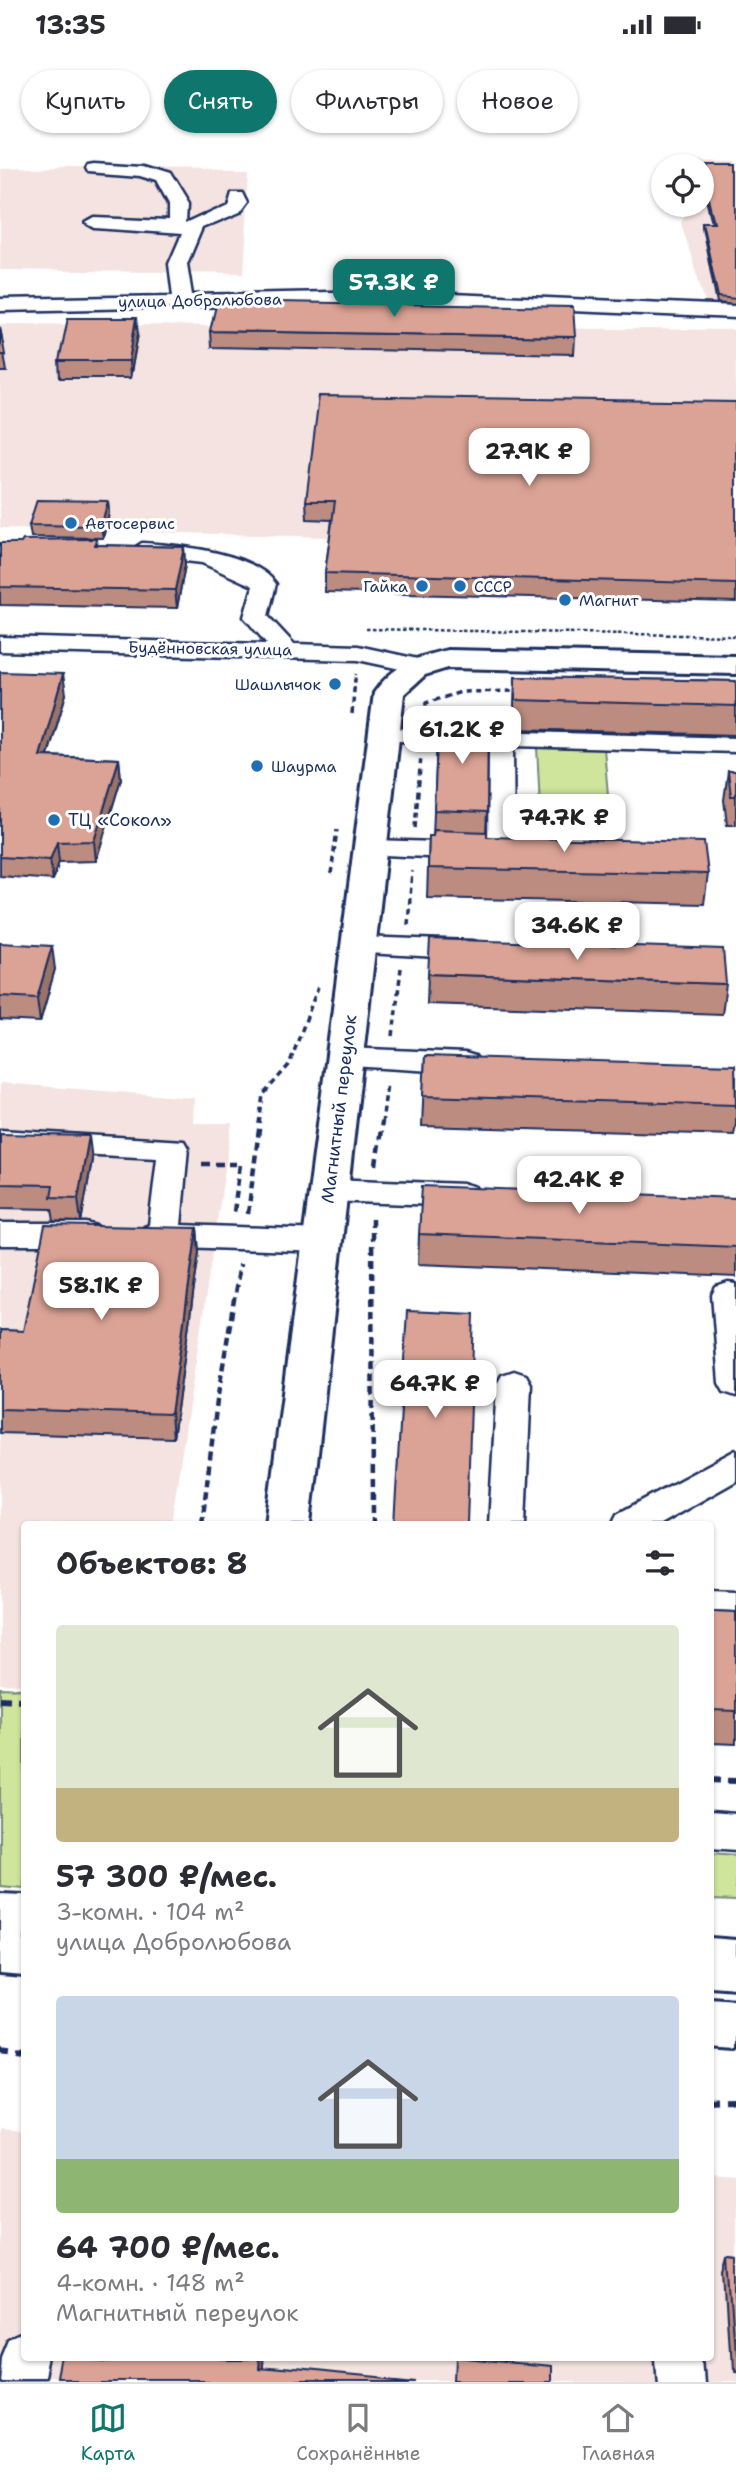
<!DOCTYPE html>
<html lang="ru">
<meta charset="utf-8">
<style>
body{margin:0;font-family:"Shantell Sans",sans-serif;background:#f7f7f7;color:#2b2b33;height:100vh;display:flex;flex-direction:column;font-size:26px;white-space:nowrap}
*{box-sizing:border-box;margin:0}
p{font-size:23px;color:#7c7c81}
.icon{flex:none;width:38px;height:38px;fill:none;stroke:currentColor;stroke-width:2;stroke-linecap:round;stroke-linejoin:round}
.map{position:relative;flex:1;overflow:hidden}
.sheet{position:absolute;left:21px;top:1472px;width:693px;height:840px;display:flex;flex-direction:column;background:#fff;border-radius:7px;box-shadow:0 2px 5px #0004}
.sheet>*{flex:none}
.hud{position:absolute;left:21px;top:21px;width:695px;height:63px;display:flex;gap:14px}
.controls{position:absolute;left:651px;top:105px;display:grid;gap:14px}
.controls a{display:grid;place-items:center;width:63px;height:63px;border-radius:50%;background:#fff;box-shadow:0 2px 5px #0004;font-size:35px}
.price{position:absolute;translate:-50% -60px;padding:0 16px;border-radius:14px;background:#fff;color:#222;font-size:23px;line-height:46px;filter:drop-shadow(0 2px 4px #0008)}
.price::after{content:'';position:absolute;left:50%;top:42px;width:21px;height:16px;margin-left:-10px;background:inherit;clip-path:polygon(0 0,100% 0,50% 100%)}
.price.active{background:#0f766e;color:#fff}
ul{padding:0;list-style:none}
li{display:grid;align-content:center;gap:14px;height:371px;padding:0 35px}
li span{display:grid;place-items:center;height:217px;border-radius:7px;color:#555}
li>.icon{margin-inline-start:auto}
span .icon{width:126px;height:126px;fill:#fffc;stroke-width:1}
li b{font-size:30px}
h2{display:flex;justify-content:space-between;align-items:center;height:84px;padding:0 35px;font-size:30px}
.pill{padding:0 24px;border-radius:32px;background:#fff;box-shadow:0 2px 5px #0004;font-size:24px;line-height:63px}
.pill.active{background:#0f766e;color:#fff}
.status{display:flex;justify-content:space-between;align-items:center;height:49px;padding:0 35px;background:#fff;direction:ltr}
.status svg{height:19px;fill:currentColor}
.menu{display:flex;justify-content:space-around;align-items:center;height:98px;border-top:2px solid #e1e1e2;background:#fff;font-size:19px;color:#7c7c81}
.menu a{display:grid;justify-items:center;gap:4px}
.menu .active{color:#0f766e}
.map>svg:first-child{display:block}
.built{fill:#f4e3e0}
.green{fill:#cee59b;stroke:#748a7c;stroke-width:2}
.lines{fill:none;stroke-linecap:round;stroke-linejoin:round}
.minor-casing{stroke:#1b2f5e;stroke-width:5}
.major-casing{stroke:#1b2f5e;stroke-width:6}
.path-far3{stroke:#1b2f5e;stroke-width:2.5;stroke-dasharray:3.5 2.5;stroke-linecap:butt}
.path-far2{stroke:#1b2f5e;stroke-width:3.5;stroke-dasharray:6 4.5;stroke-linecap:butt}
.path-far1{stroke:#1b2f5e;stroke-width:4.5;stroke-dasharray:8 5;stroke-linecap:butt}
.path{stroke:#1b2f5e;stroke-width:6;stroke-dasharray:10 7;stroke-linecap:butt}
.minor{fill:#fff;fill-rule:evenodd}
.major{fill:#fff;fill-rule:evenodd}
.wall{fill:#bc8c81;stroke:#1b2f5e;stroke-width:2}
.shaded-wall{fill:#997269;stroke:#1b2f5e;stroke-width:2}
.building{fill:#dba396;stroke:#1b2f5e;stroke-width:2}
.poi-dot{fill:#1f6fb2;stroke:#fff;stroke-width:2.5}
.labels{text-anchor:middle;stroke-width:6;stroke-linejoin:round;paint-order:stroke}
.far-street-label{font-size:16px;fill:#1b2f5e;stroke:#fff}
.far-poi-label{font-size:16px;fill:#1b2f5e;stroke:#fff;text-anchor:start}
.poi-label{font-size:18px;fill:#1b2f5e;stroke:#fff;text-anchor:start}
.street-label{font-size:18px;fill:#1b2f5e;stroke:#fff}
</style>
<div class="status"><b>13:35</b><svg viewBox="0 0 49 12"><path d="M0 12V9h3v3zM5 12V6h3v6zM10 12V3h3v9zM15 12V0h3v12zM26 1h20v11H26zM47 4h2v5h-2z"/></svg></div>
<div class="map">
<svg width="736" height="2333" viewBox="0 0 736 2333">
<rect width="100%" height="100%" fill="#fff"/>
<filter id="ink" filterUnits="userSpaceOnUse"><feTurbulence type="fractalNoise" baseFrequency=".0143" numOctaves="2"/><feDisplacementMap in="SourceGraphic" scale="14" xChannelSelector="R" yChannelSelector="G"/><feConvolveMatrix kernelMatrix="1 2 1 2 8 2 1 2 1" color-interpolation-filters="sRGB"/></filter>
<g filter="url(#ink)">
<!-- built -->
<path class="built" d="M688,112L736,113V259L706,256L681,174L690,156H702V117H688Z
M65,118L250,119L244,224L0,221V120Z
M0,275L736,281V499L0,479Z
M0,1034L194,1049L193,1074H232L171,1475H24V1636L0,1635Z
M0,2081L24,2083V2308H710L711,2124L736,2126V2333H0Z"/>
<!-- green -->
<path class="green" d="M537,698L604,699L609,758L540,757Z
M0,1639L24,1640V1839L0,1837Z
M711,1804L736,1806V1852L711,1851Z"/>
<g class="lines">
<defs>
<path id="minor" d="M94,115L141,118L167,126L186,157L185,175L228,155L232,141H244L249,151L240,163L202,179L187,215L192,246L378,242L736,257V269L378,254L0,262V250L173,247L169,215L182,185L95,179L86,174L95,169L168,172V157L155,133L139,128L88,124L86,120L88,116Z
M142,494C178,496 254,503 276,535L268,567L294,595L358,597L427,612L431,617L427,622L419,624L358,611L0,602V588L267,595L244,568L253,537L202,514L134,506L131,501Z
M385,679L736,689V703L513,697L514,803L510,809H492L488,803L489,696L376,691L373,686L376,681Z
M371,791L471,794L480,796L484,802L480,808L471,810L362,805L358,799L362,793Z
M359,888L473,892L483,895L487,901L483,907L473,910L349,903L345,897L349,891Z
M344,999L465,1004L475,1007L480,1014L475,1021L465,1024L334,1016L329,1009L334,1002Z
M0,1081L184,1092L188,1099L181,1176L322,1181L333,1184L338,1192L333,1200L322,1203L155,1197L144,1194L139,1186L144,1178L149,1176L157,1109L0,1101Z
M328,1130L465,1135L476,1138L481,1146L476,1154L465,1157L328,1152L317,1149L312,1141L317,1133Z
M0,1174H86L97,1177L102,1185L97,1193L86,1196H0Z
M728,1234L736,1235V1347L724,1343L719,1334L712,1246L716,1238Z
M514,1322L526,1326L531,1335L525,1475H489L497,1335L502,1326Z
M736,1401V1432L660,1475H612L617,1465Z
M710,1542L736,1543V1573L710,1572Z
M710,1763L736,1765V1801L710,1799Z
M24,2285V2308H50L46,2333H0L2,2308L9,2291Z
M654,2308H702L704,2333H656Z"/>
<path id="major" d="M448,601L736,607V625L448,619L425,626L404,645L310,1475H266L374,644C393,616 416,608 448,601Z
M0,1845L24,1846V1927L0,1925Z
M710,1889L736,1891V1939L710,1937Z
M710,1949L736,1951V2001L710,1999Z"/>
</defs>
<!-- minor casing -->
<use href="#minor" class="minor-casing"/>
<!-- major casing -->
<use href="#major" class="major-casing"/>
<!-- path-far3 -->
<path class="path-far3" d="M366,580L736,587
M355,632L356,625"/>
<!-- path-far2 -->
<path class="path-far2" d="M352,665L355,630
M425,667L426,654L461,643L518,642
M415,779L421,707
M331,825L337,781
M408,876L412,822
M393,987L401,919
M259,1075L263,1046L289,1016L318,938
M382,1075L387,1034"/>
<!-- path-far1 -->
<path class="path-far1" d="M202,1115H240L234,1163
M376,1116L382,1073
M248,1165L260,1073
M372,1170L373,1475
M202,1475L217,1352L240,1215"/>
<!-- path -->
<path class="path" d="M0,1650L24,1651
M710,1731L736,1732
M0,1998L24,2001
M710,2055L736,2054"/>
<!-- minor -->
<use href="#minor" class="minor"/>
<!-- major -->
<use href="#major" class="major"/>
</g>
<!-- wall -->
<path class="wall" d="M708,116H736V256L717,254L702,178V173H712L702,136V123H708Z
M0,278L7,323H0Z
M210,282L575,288L574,305L211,298Z
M138,285L130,329H60L59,312Z
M736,353V553L325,543V524L332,471L307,470L306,452Z
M108,452L109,465L103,489L31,488L29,476Z
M96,490L97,496L184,498L185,516L177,559L0,556V494H21Z
M0,623L66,645L48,707L119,710L121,730L96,812L59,813L53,831L0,827Z
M515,628L736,632V686L514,680V656Z
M438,670L487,763L486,783L487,788L708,825L704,855L427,849L429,787H433Z
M728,722H736V776H727L724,751Z
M0,894L55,920L40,973L0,971Z
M428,925L726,935L722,965L427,955Z
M425,1007L736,1028V1075L734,1086L422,1077Z
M0,1085L92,1111L81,1173L54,1172L52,1160L0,1159Z
M736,1149V1228L418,1215L419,1185Z
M197,1179L199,1203L173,1389L0,1384V1281L23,1282Z
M710,1562L736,1563V1695L710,1694Z
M727,2209L736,2210V2325L729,2324L723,2224Z"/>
<!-- shaded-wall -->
<path class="shaded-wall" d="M136,269L138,285L130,329L129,312Z
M108,452L109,465L103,489L101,477Z
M184,498L185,516L177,559L175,541Z
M63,625L66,645L42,726L40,707Z
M119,710L121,730L96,812L94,792Z
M57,793L59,813L53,831L50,811Z
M52,897L55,920L40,973L37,949Z
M89,1087L92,1111L81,1173L78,1149Z
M197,1179L199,1203L173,1389L171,1365Z
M260,2308H264L261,2333L259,2318Z"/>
<!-- building -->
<path class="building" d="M708,116H736V250L718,248L702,173H714L702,128V123H710Z
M217,252L573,258L575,288L210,282Z
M68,269H136L129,312H59Z
M0,278L5,306H0Z
M319,347L736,353V535L325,524L335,452H306Z
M37,451L108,452L101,477L29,476Z
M92,490H96L95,496L184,498L175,541L0,538V494H21L23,491Z
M0,623L63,625L40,707L119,710L94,792L57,793L50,811L0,808Z
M515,628L736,632V657L515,651Z
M438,670L488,671L487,763L434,761Z
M728,722H736V747H731Z
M434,781L487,783V788L704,793L708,825L428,819L429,787H433Z
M430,890L723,900L726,935L428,925Z
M0,894L52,897L37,949L0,947Z
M425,1007L735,1016L736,1056L423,1047Z
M0,1085L89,1087L78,1149L51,1148L53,1136L0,1135Z
M422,1137L736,1149V1198L419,1185Z
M45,1176L197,1179L171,1365L0,1360V1281L23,1282Z
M407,1262L474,1265L467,1475H394Z
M710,1562L736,1563V1662L710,1661Z
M727,2209L736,2210V2310H734Z
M63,2308H92L123,2311L124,2308H260L259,2318L418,2333H59Z
M455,2309L550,2318V2333H454Z"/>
</g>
<!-- markers -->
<g class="poi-dot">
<circle cx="71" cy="474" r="7"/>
<circle cx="422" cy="537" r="7"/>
<circle cx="460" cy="537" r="7"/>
<circle cx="565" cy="551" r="7"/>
<circle cx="335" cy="635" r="7"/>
<circle cx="257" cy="717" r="7"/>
<circle cx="54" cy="771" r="7"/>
</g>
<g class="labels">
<!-- far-street labels -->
<g class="far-street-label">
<text transform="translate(200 251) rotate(-1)" y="6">улица Добролюбова</text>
<text transform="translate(210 599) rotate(1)" y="6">Будённовская улица</text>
</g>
<!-- far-poi labels -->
<g class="far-poi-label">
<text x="85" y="480">Автосервис</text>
<text x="408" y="543" text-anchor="end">Гайка</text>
<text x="474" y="543">СССР</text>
<text x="579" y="557">Магнит</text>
<text x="321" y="641" text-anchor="end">Шашлычок</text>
<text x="271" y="723">Шаурма</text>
</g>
<!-- poi labels -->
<g class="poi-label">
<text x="68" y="777">ТЦ «Сокол»</text>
</g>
<!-- street labels -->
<g class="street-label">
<text transform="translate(339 1060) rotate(-83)" y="6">Магнитный переулок</text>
</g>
</g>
</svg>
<div class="controls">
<a><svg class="icon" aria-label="locate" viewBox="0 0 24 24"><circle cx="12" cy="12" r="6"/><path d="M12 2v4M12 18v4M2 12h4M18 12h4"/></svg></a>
</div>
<b class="price active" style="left:394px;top:270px">57.3K ₽</b>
<b class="price" style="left:529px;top:439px">27.9K ₽</b>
<b class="price" style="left:462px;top:717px">61.2K ₽</b>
<b class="price" style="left:564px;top:805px">74.7K ₽</b>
<b class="price" style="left:577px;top:913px">34.6K ₽</b>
<b class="price" style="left:579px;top:1167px">42.4K ₽</b>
<b class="price" style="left:101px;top:1273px">58.1K ₽</b>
<b class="price" style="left:435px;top:1371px">64.7K ₽</b>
<div class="hud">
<a class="pill">Купить</a>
<a class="pill active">Снять</a>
<a class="pill">Фильтры</a>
<a class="pill">Новое</a>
</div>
<section class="sheet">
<h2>Объектов: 8<svg class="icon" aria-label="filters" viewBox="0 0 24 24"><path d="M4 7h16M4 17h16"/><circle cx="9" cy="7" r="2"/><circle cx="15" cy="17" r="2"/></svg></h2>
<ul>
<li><span style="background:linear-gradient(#dfe7d0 75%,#c2b280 0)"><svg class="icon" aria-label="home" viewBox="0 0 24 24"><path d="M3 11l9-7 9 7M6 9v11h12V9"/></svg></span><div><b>57 300 ₽/мес.</b><p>3-комн. · 104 m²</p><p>улица Добролюбова</p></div></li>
<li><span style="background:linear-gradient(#c9d6e8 75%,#8fb573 0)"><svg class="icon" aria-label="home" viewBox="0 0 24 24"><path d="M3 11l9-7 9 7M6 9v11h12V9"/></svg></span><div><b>64 700 ₽/мес.</b><p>4-комн. · 148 m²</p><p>Магнитный переулок</p></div></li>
</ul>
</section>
</div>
<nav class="menu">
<a class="active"><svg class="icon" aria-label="map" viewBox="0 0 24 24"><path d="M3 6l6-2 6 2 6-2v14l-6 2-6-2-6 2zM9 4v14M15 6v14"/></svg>Карта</a>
<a><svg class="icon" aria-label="saved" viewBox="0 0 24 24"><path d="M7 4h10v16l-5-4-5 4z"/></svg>Сохранённые</a>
<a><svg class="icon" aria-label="home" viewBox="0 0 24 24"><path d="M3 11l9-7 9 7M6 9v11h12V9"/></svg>Главная</a>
</nav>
